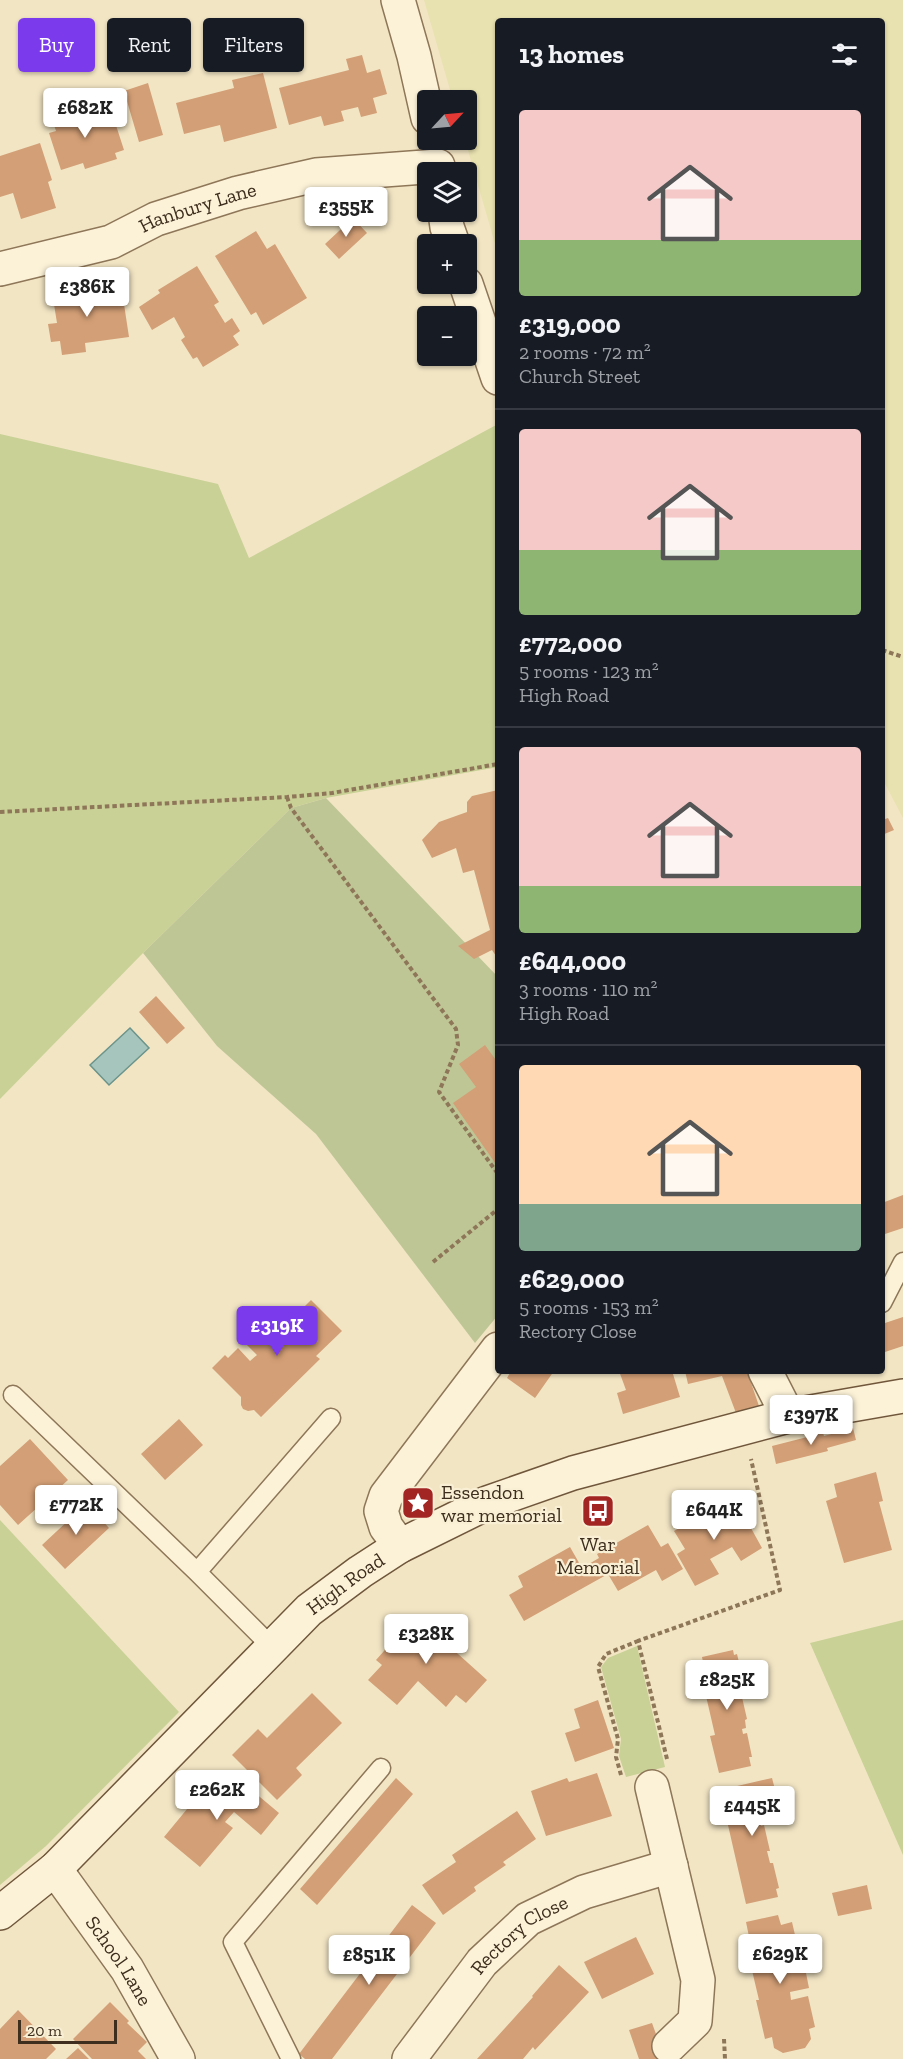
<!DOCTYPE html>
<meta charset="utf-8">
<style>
body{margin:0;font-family:"Zilla Slab",serif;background:#242831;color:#f1f3f6;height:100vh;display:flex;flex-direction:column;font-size:22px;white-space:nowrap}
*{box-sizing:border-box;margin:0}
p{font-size:20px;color:#9ea1a6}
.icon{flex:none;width:33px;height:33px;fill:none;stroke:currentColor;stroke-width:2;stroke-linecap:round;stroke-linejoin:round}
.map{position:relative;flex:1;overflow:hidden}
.details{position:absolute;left:495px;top:18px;width:390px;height:1356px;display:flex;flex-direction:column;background:#171b24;border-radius:6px;box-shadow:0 2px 4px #0004}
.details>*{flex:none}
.top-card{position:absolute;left:18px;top:18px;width:387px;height:54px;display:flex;gap:12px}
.needle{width:39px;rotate:64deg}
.controls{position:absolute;left:417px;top:90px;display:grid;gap:12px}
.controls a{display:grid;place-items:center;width:60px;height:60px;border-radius:6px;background:#171b24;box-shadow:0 2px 4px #0004;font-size:30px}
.scale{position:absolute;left:18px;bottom:15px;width:99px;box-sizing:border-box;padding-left:6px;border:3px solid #3d2e1d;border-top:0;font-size:16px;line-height:21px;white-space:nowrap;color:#3d2e1d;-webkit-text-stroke:4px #f8efd4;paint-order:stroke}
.price{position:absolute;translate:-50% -51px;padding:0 14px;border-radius:6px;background:#fff;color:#222;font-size:20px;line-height:39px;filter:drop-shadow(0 2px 3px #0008)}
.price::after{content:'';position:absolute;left:50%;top:36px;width:18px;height:14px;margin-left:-9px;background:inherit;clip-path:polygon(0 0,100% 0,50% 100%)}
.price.current{background:#7c3aed;color:#fff}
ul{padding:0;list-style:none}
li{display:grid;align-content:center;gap:12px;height:318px;padding:0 24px}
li+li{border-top:2px solid #363941}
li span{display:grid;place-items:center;height:186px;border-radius:6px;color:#555}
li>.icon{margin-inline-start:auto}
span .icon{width:108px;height:108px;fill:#fffc;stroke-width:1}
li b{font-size:26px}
h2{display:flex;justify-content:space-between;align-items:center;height:72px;padding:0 24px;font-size:26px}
.chip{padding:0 21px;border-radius:6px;background:#171b24;box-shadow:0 2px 4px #0004;font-size:21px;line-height:54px}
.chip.current{background:#7c3aed;color:#fff}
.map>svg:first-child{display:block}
.farmland{fill:#e8e1b0}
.green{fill:#c9d196}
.cemetery{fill:#bfc696}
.water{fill:#a6c5bc;stroke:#6b948b;stroke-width:1.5}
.building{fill:#d39f76}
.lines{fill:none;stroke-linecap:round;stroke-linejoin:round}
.service-casing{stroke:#8e7658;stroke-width:21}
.minor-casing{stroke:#8e7658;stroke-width:36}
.secondary-casing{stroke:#70573b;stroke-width:36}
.path{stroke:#8e7658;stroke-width:4;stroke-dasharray:4.5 3;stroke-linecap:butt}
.service{stroke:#fcf2d8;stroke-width:18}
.minor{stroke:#fcf2d8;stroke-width:33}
.secondary{stroke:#fcf2d8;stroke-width:33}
.labels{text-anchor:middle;stroke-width:4.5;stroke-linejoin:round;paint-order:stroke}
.street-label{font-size:20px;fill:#3d2e1d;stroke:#f8efd4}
.poi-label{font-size:20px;fill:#3d2e1d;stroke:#f8efd4;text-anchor:start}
</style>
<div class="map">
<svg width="903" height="2059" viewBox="0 0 903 2059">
<rect width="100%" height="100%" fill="#f2e5c4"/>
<!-- farmland -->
<path class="farmland" d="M424,0H903V818L882,778V21H498V254L465,140H466V100H453Z"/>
<!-- green -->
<path class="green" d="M498,424V767L326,798L291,808L143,953L0,1099V434L218,484L249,558Z
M0,1520L179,1712L46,1846L0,1885Z
M903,1620V1855L810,1643Z
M637,1646L665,1767L626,1777L619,1756L621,1739L601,1667L608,1658Z"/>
<!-- cemetery -->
<path class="cemetery" d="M326,798L498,977V1315L475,1343L316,1134L217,1046L143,953L291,808Z"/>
<!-- water -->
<path class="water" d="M130,1028L149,1048L109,1085L90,1065Z"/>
<!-- building -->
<path class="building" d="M362,55L367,73L380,69L387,94L373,98L377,113L361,117L358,107L341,111L344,121L324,126L321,116L289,125L279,88L349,70L346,59Z
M263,73L277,128L224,142L220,125L184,134L176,103L234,88L232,80Z
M148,83L163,135L139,142L124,91Z
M84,105L89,120L112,113L124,150L115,153L117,159L85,169L83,163L61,170L49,133L56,131L51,116Z
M40,143L52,180L48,182L56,208L21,219L13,193L0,197V156Z
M353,218L367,233L339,259L325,244Z
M256,231L267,249L275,244L307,298L263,325L256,312L251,315L215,256Z
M197,266L219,302L214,305L225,323L232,318L240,331L233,336L239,345L203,367L197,357L193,359L181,340L185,337L174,317L152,330L139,307L160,293L158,290Z
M98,286L99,294L122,291L129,337L85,343L86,352L62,355L60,341L51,342L48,324L57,323L52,292Z
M498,790V959L492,950L474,959L458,946L490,930L474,870L463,873L456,848L432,858L422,840L439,822L467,812V802L472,796Z
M888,818L894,830L882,835V820Z
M156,996L185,1028L167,1044L139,1012Z
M485,1045L498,1063V1167L453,1103L476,1087L459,1064Z
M903,1195V1228L882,1235V1203Z
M311,1300L342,1331L316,1356L320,1359L261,1417L254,1410L248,1411L243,1409L241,1405V1397L212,1368L225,1355L228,1358L238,1348L250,1361L257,1355L241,1339L270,1310L286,1325Z
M903,1317V1346L882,1353V1324Z
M511,1371H554L535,1398L507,1378Z
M619,1371H683L673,1374L680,1397L623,1414L617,1393L626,1390Z
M685,1371H747L759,1406L736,1413L722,1376L688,1384Z
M179,1419L203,1445L165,1480L141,1454Z
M853,1428L856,1440L827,1448L828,1451L776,1464L772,1446L823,1433L824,1436Z
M30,1439L68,1480L18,1525L0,1505V1466Z
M876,1472L883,1501L879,1502L892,1550L844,1563L826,1501L837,1497L834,1484Z
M725,1502L732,1515L741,1510L762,1548L741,1561L732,1547L710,1559L719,1574L695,1586L677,1554L685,1549L674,1531Z
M87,1503L109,1528L65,1569L42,1545Z
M648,1525L661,1547L668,1543L683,1569L662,1581L656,1570L618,1591L608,1574L524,1621L509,1595L523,1587L518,1576L570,1547L582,1568L599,1558L597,1554Z
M415,1616L431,1630L437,1623L446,1621L454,1629V1638L448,1645L487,1680L466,1703L456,1695L446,1707L418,1681L397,1705L368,1680L382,1665L376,1660Z
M733,1650L734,1655L737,1654L743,1679L740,1680L742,1688L738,1689V1693H741L747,1719L745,1720L746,1728L742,1729L743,1734L747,1733L752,1757H749L751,1766L719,1773L710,1736L715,1735L706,1696H710L702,1657Z
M312,1693L342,1723L296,1768L302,1775L277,1800L232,1755L258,1729L267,1738Z
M598,1700L614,1748L575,1762L565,1733L580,1728L574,1709Z
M597,1773L612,1816L546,1836L531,1791L567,1778L569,1782Z
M396,1778L413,1794L317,1905L300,1889Z
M772,1778L778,1801L772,1803L775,1817L760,1821L761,1826L764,1825L770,1851H767L770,1863H773L779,1888L776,1889L778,1897L746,1904L720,1790Z
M241,1781L279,1813L261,1835L234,1812L225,1822L233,1828L200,1867L164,1837L206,1786L224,1801Z
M517,1811L536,1839L503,1862L506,1865L474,1887L476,1891L443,1915L422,1885L456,1862L452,1855Z
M867,1885L872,1909L838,1916L832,1893Z
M412,1905L436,1923L332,2059H305L299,2054Z
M778,1915L781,1925L792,1922L798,1948L786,1951L787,1953L784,1954L786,1962L803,1958L809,1988L790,1992L791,2000L808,1996L815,2027L809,2029L811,2039L805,2048L783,2053L774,2048L772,2037L765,2039L756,2000H759L750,1962L754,1961L746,1922Z
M636,1937L654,1974L602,1999L584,1962Z
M559,1965L589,1992L535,2050L533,2047L523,2059H477L533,1997L532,1996Z
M110,2002L129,2021L127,2023L147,2042L138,2051L146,2059H92L73,2039Z
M18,2010L56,2049L46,2059H0V2029Z
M652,2023L665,2059H639L629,2030Z
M78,2048L89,2059H66Z"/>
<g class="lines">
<defs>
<path id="service" d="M882,1303L903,1262
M13,1395L197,1572L272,1647
M197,1572L331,1418
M291,2059L233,1942L381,1768"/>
<g id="minor">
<path d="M398,0L414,56L428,118"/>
<path d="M445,212L447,227L453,244"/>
<path id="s1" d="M0,269L111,242L156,219L238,193L316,175L438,166"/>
<path d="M466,284L498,378"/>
<path d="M765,1371L788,1416"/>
<path d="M400,1546L386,1527L381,1511L386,1496L498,1349"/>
<path d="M652,1787L698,1980L695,2021L669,2046"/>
<path id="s2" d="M55,1869L127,1969L178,2059"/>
<path id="s3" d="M409,2059L482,1962L528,1919L584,1892L671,1866"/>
</g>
<g id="secondary">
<path id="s4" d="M0,1913L55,1869L309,1610L360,1572L400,1546L487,1503L573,1473L788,1416L903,1396"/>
</g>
</defs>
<!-- service casing -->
<use href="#service" class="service-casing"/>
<!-- minor casing -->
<use href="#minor" class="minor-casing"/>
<!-- secondary casing -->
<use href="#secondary" class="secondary-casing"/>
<!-- path -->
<path class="path" d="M882,650L903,657
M287,797L291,808L456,1029L458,1045L439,1092L498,1174
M0,812L287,797L332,793L498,764
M433,1262L498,1209
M667,1759L638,1641L780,1590L751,1459
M621,1775L616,1757L618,1739L598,1667L606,1654L638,1641
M724,2039L725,2059"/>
<!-- service -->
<use href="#service" class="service"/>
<!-- minor -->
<use href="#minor" class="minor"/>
<!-- secondary -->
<use href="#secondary" class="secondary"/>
</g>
<!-- icons -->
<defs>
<symbol id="sight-square" viewBox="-11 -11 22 22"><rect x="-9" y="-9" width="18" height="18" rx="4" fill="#a32523" stroke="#f8efd4"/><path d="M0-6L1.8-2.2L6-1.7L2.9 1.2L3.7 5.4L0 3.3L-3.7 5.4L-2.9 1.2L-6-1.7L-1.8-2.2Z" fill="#fff"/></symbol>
<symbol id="bus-square" viewBox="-11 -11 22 22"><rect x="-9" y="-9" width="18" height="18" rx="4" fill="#a32523" stroke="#f8efd4"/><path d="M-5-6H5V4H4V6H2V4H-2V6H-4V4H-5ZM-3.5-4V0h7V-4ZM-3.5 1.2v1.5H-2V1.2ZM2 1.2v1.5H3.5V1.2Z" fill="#fff"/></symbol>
</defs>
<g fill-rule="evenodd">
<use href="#sight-square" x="399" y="1484" width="38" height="38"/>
<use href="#bus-square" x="579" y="1492" width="38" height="38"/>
</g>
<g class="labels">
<!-- street labels -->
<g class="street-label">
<text dy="7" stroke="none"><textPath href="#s1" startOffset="208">Hanbury Lane</textPath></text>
<text dy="7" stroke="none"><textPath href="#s4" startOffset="478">High Road</textPath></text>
<text dy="7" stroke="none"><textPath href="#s3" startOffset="168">Rectory Close</textPath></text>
<text dy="7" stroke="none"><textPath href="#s2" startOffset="112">School Lane</textPath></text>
</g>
<!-- poi labels -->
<g class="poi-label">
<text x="441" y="1499">Essendon<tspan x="441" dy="23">war memorial</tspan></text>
<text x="598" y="1551" text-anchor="middle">War<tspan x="598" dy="23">Memorial</tspan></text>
</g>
</g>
</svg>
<div class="controls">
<a><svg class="needle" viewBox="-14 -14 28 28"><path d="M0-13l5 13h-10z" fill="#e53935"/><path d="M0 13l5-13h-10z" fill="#9ea1a6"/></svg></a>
<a><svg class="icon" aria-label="layers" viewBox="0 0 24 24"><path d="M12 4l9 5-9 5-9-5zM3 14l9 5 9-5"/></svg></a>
<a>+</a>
<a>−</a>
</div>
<div class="scale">20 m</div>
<b class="price" style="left:85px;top:139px">£682K</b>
<b class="price" style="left:346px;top:238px">£355K</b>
<b class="price" style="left:87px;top:318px">£386K</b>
<b class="price current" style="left:277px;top:1357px">£319K</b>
<b class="price" style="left:811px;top:1446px">£397K</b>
<b class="price" style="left:76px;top:1536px">£772K</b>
<b class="price" style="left:714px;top:1541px">£644K</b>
<b class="price" style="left:426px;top:1665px">£328K</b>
<b class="price" style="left:727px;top:1711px">£825K</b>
<b class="price" style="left:217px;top:1821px">£262K</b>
<b class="price" style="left:752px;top:1837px">£445K</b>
<b class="price" style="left:780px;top:1985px">£629K</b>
<b class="price" style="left:369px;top:1986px">£851K</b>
<div class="top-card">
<a class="chip current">Buy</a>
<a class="chip">Rent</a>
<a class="chip">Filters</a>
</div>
<section class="details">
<h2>13 homes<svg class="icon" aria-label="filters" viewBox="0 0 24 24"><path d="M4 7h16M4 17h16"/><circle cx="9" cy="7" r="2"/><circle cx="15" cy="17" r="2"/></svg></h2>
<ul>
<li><span style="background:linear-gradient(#f6c9c9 70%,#8fb573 0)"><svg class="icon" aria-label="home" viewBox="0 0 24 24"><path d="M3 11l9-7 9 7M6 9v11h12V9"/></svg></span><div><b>£319,000</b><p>2 rooms · 72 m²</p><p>Church Street</p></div></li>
<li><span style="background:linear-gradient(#f6c9c9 65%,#8fb573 0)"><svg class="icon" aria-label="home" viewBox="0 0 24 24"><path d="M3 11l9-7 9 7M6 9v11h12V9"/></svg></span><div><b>£772,000</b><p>5 rooms · 123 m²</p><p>High Road</p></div></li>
<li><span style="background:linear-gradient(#f6c9c9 75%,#8fb573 0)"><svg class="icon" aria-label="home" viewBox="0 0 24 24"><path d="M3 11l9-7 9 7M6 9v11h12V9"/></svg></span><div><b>£644,000</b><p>3 rooms · 110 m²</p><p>High Road</p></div></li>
<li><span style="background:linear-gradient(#ffd9b3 75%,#7fa58c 0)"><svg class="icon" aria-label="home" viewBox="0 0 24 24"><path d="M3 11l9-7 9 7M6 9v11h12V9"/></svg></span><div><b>£629,000</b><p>5 rooms · 153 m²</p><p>Rectory Close</p></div></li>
</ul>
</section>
</div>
